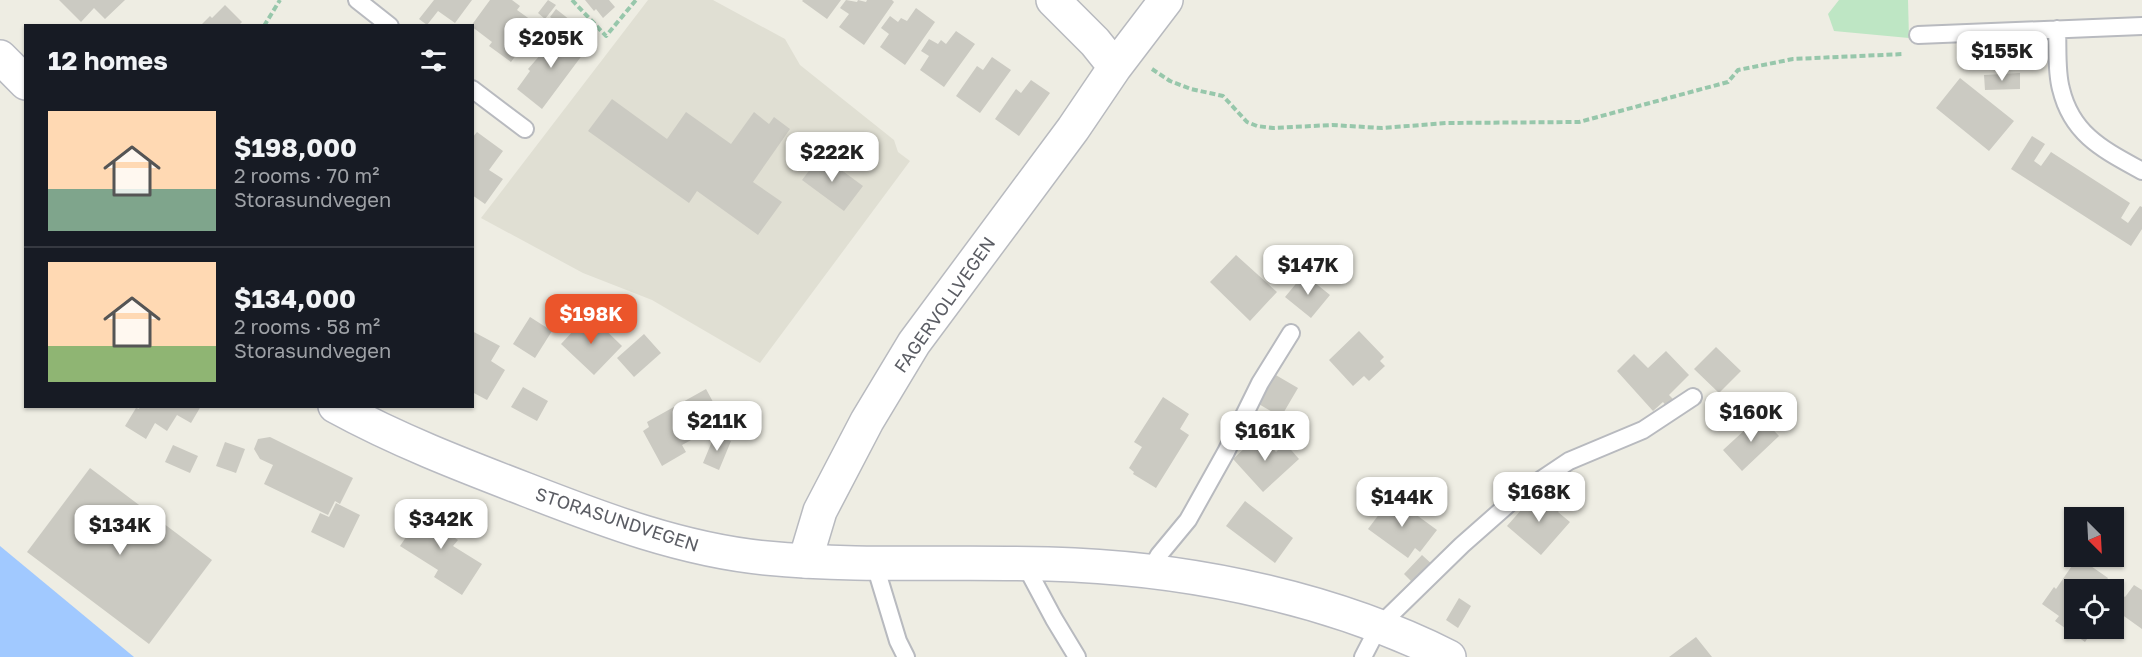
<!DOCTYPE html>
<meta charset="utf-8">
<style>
body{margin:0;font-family:"Golos Text",sans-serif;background:#242831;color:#f1f3f6;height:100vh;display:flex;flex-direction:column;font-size:22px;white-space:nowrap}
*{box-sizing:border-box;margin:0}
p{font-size:20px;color:#9ea1a6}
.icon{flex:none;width:33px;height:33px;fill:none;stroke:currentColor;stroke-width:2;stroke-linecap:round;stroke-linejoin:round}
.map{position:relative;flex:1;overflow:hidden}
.sheet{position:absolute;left:24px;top:24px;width:450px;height:384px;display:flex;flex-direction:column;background:#171b24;border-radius:0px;box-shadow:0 2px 4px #0004}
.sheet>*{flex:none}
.needle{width:39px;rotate:156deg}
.fabs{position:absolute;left:2064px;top:507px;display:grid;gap:12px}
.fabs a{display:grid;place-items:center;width:60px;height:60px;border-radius:0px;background:#171b24;box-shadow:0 2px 4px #0004;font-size:30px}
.price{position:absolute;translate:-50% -51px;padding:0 14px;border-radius:12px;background:#fff;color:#222;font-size:20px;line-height:39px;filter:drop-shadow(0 2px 3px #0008)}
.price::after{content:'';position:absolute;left:50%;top:36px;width:18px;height:14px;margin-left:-9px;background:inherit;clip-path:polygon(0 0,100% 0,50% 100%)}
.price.selected{background:#eb552b;color:#fff}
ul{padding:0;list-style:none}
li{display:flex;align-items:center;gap:18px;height:150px;padding:0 24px}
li+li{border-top:2px solid #363941}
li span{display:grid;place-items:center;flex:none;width:168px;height:120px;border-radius:0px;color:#555}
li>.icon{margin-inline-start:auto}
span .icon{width:72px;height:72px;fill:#fffc;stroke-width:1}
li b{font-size:26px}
h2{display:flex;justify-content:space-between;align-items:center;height:72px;padding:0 24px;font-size:26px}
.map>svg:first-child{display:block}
.education{fill:#e0dfd3}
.green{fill:#bee6c4}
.water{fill:#a1c9ff}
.building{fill:#cbcac2}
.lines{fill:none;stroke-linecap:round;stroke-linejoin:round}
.lane-casing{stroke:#b8babf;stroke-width:20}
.street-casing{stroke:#b8babf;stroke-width:36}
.secondary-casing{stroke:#b8bac1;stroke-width:36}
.path{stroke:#97c7ab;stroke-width:4;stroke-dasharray:6 3;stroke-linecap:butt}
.lane{stroke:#fff;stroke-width:16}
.street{stroke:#fff;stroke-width:33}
.secondary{stroke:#fff;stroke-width:33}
.labels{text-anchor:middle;stroke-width:4.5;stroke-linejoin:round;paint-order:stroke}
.street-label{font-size:18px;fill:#5b5d64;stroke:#fff}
</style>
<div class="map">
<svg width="2142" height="657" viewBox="0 0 2142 657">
<rect width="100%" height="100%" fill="#eeede3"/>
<!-- education -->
<path class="education" d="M648,0H713L785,39L800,65L894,140L898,152L910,161L760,363L652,300L583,273L481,218Z"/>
<!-- green -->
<path class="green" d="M1839,0H1908L1909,38L1834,31L1828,14Z"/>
<!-- water -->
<path class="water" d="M0,546L134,657H0Z"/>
<!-- building -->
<path class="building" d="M59,0H125L105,19L94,8L81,22Z
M434,0H472L455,23L438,11L427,25L419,19Z
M490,0H512L520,6L517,10L538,25L511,62L489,46L492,42L471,26Z
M548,0L556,5L545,19L538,13Z
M585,0H609L615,7L603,18L596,9L594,11Z
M803,0H841L827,19L802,1Z
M846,0L857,2L858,0L866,2L867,0H892L894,2L864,45L839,27L849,14L840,8Z
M225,5L242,22L238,26H200L210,16L212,18Z
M916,8L935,22L905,65L880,47L889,34L881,28L890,16L898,22L901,18L907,21Z
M556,9L570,20L565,27L550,17Z
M561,31L586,50L542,109L517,89L530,71L528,69Z
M956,31L975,44L944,87L920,70L929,56L921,51L929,39L938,44L941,40L946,44Z
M992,57L1011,70L980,113L956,96L977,66L983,70Z
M2020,73V89L1985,90L1984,75Z
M1960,78L2014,121L1989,151L1936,108Z
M1031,80L1050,93L1019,136L995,119L1016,89L1021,93Z
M612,99L667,139L686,112L731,144L754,112L769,124L774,117L790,129L753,182L782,202L758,235L697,191L689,203L588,131Z
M477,132L503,151L489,170L503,179L485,204L472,195V138Z
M2032,136L2045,144L2034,161L2041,166L2051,152L2130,203L2121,218L2128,223L2140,206L2142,207V229L2131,246L2011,169Z
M821,155L863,186L844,211L802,180Z
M1236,255L1277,292L1250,321L1210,282Z
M1304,274L1330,295L1311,318L1285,297Z
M589,314L622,346L594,375L561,344Z
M530,317L552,331L535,358L513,344Z
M472,331L500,346L491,361L505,370L487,400L472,392Z
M1359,331L1384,357L1380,361L1385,366L1369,381L1364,376L1353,386L1329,360Z
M644,334L661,353L634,377L617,358Z
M1716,347L1741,371L1719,393L1694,369Z
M1666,351L1689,375L1669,395L1674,400L1667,407L1663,402L1653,411L1617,371L1634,354L1648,368Z
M1274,374L1298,388L1281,417L1257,403Z
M523,387L548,401L537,421L511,407Z
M706,389L724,422L682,445L686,452L662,466L643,431L649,427L647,422Z
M1163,397L1189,414L1180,429L1189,435L1156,488L1133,474L1134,472L1129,468L1142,447L1134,442Z
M140,406H201L191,423L177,415L167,431L155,423L146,439L125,426L136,408L139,409Z
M1760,416L1779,436L1742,471L1723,450Z
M715,434L731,441L719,470L703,463Z
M1260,434L1276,452L1285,443L1299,459L1263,492L1233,459Z
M270,437L353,478L340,504L335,501L328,515L264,484L273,465L260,459L254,449L258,439Z
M225,442L245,449L236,473L216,466Z
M173,445L198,456L190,473L165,462Z
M90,468L212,560L149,644L27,552Z
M1536,493L1546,502L1550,498L1562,507L1558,512L1570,522L1541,555L1507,526Z
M1392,497L1437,530L1420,552L1415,548L1408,558L1368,529Z
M1245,501L1293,538L1275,563L1226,526Z
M430,502L452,516L443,530L458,540L453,546L482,564L462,595L434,577L438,570L400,546Z
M336,503L360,515L344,548L311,532L320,513L329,517Z
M1422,555L1434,566L1416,586L1404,574Z
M2078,557L2108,578L2105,583L2125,597L2134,585L2142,590V629L2114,609V590H2074V628H2095L2085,642L2055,621L2059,616L2042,604L2054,587L2056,589Z
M1459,598L1471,606L1458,628L1446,620Z
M1696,637L1712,657H1669Z"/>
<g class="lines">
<defs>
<path id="lane" d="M357,0L390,26
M2057,29C2058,48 2056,71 2061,89C2072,135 2104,150 2142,171
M1918,35L2142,26
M472,89L525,129
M874,562L898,641L906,657
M1024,563L1054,619L1077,657
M1150,571L1159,555L1188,520L1226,452L1260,383L1291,333
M1363,657L1379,626L1462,545L1521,493L1569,461L1643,430L1693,397"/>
<path id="street" d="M1053,0L1095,42L1115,67
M805,561L820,511L867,421L914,343L1073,129L1115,67L1166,0"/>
<path id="secondary" d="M0,57L26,83
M335,406C397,440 462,465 527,490C604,520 683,550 766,558C868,568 972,560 1074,565C1200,571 1336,600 1449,657"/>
</defs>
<!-- lane casing -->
<use href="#lane" class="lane-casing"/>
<!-- street casing -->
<use href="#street" class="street-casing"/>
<!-- secondary casing -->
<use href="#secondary" class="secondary-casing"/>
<!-- path -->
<path class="path" d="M572,0L606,36L636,0
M264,26L280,0
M1152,69L1170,81L1191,89L1223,96L1247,122L1257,126L1273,128L1332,125L1382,128L1447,123L1579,122L1728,82L1738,70L1793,59L1904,54"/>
<!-- lane -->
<use href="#lane" class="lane"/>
<!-- street -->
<use href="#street" class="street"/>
<!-- secondary -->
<use href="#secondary" class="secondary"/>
</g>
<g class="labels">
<!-- street labels -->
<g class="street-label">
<text transform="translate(945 305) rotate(-55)" y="6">FAGERVOLLVEGEN</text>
<text transform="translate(617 520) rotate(18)" y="6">STORASUNDVEGEN</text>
</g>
</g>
</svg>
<div class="fabs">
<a><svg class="needle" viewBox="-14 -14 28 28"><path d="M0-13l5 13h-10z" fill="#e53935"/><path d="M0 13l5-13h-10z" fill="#9ea1a6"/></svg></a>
<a><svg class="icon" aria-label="locate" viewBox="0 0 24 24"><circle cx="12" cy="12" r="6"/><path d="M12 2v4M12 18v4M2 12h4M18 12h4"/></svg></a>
</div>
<b class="price" style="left:551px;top:69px">$205K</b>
<b class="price" style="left:2002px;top:82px">$155K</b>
<b class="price" style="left:832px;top:183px">$222K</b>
<b class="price" style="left:1308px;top:296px">$147K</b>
<b class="price selected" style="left:591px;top:345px">$198K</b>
<b class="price" style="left:1751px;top:443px">$160K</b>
<b class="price" style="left:717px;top:452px">$211K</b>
<b class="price" style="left:1265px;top:462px">$161K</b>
<b class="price" style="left:1539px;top:523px">$168K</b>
<b class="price" style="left:1402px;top:528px">$144K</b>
<b class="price" style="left:441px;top:550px">$342K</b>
<b class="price" style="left:120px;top:556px">$134K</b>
<section class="sheet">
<h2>12 homes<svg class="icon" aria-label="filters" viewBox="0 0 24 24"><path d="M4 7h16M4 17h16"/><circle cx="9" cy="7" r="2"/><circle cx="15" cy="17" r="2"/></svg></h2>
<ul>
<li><span style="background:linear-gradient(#ffd9b3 65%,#7fa58c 0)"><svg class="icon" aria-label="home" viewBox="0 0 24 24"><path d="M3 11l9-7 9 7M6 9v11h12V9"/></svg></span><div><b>$198,000</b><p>2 rooms · 70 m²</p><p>Storasundvegen</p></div></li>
<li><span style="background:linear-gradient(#ffd9b3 70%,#8fb573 0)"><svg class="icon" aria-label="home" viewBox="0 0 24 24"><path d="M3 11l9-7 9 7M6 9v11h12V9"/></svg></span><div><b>$134,000</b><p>2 rooms · 58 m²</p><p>Storasundvegen</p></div></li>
</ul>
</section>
</div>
